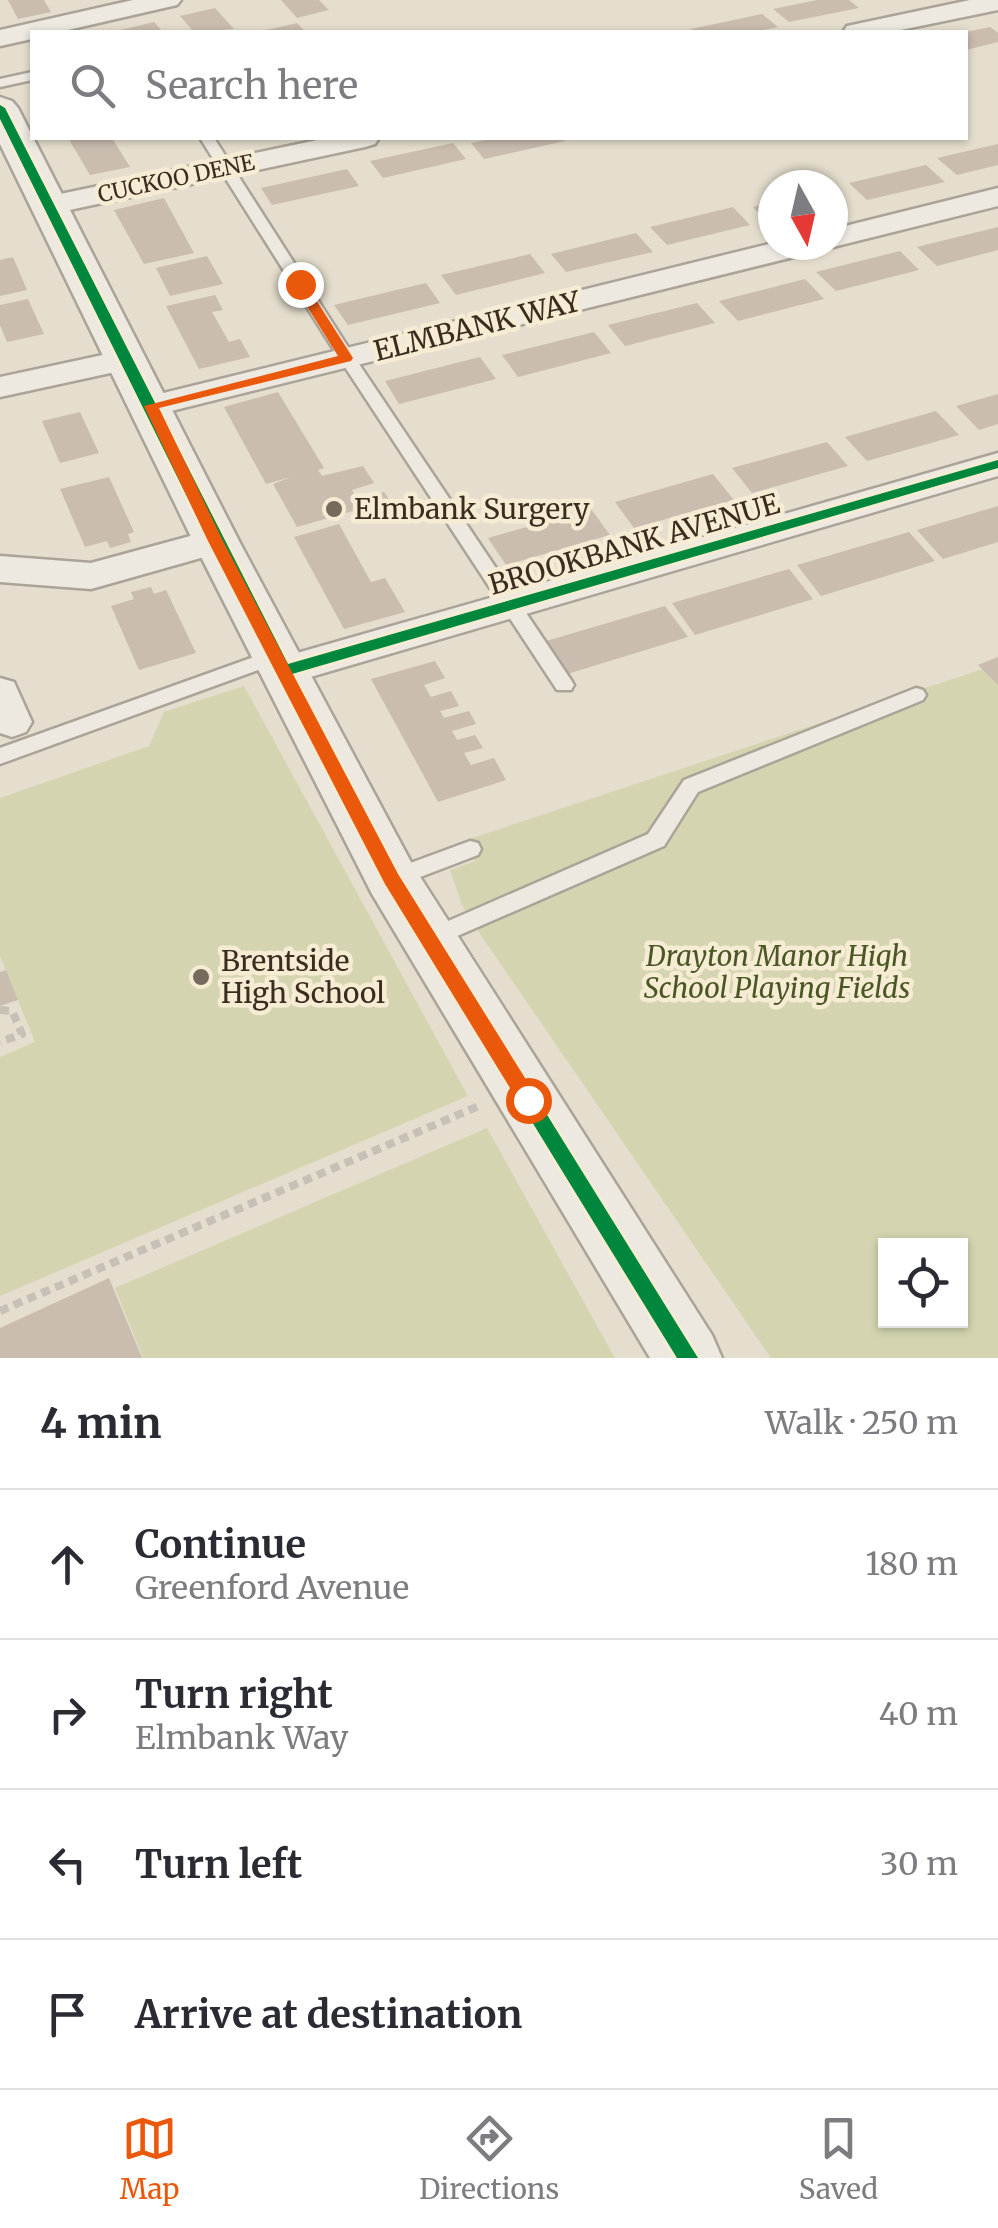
<!DOCTYPE html>
<meta charset="utf-8">
<style>
:root{--surface:#fff;--page:#f7f7f7;--text:#2b2b33;--muted:#7c7c81;--line:#e1e1e2;--accent:#ea580c}
body{margin:0;font-family:Merriweather,serif;background:var(--page);color:var(--text)}
.controls{position:absolute;right:30px;bottom:30px;display:grid;overflow:hidden;border-radius:0px;box-shadow:0 2px 8px #0004}
.controls button{width:90px;height:90px;display:grid;place-items:center;padding:0;border:0;border-bottom:2px solid var(--line);background:var(--surface);color:var(--text);font:50px sans-serif}
.compass{position:absolute;left:758px;top:170px;width:90px;height:90px;border-radius:50%;background:var(--surface);box-shadow:0 2px 8px #0004;rotate:172deg}
.stop{position:absolute;width:30px;height:30px;margin:-22px;border:8px solid #ea580c;border-radius:50%;background:#fff}
.stop.end{background:#ea580c;border-color:#fff;box-shadow:0 2px 10px #0008}
.list{margin:0;padding:0;list-style:none}
h2{display:flex;justify-content:space-between;align-items:center;height:130px;margin:0;padding:0 40px;font-size:42px}
h2 small{font-size:32px;font-weight:400;color:var(--muted)}
.list li{display:grid;grid-template-columns:65px 1fr auto;gap:30px;align-items:center;box-sizing:border-box;height:150px;padding:0 40px;border-top:2px solid var(--line)}
.list b{display:block;font-size:38px;white-space:nowrap}
.list p{margin:0;font-size:32px;white-space:nowrap;color:var(--muted)}
.list em{font-size:32px;font-style:normal;color:var(--muted)}
.icon{flex:none;width:55px;height:55px;fill:none;stroke:currentColor;stroke-width:2;stroke-linecap:round;stroke-linejoin:round}
.map{position:relative;flex:none;width:998px;height:1358px;overflow:hidden}
.search{position:absolute;background:var(--surface);box-shadow:0 2px 8px #0004;left:30px;right:30px;top:30px;height:110px;display:flex;align-items:center;gap:25px;box-sizing:border-box;padding:0 35px;border-radius:0px;color:var(--muted);font-size:38px}
.sheet{height:730px;background:var(--surface)}
nav{display:flex;justify-content:space-around;align-items:center;box-sizing:border-box;height:140px;border-top:2px solid var(--line);background:var(--surface);font-size:28px;color:var(--muted)}
nav a{display:grid;justify-items:center;gap:5px}
nav .on{color:var(--accent)}
.map>svg:first-child{display:block}
</style>
<div class="map">
<svg width="998" height="1358" viewBox="0 0 998 1358">
<rect width="100%" height="100%" fill="#e5dece"/>
<path fill="#d4d5b0" fill-rule="evenodd" d="M998 664V1358H771L478 931 462 905 450 870 475 861 466 840ZM886 1246H960V1320H886Z
M244 686 468 1096 0 1296V1057L35 1042 0 956V798L149 746 164 712Z
M487 1128 615 1358H143L115 1288Z"/>
<path fill="#cabcaf" d="M8 0H44L51 12 18 19Z
M281 0H319L329 10 297 18Z
M817 0H849L859 8 789 22 773 9Z
M215 8 234 29 194 32 180 16Z
M762 14 778 27 754 32H695L691 29Z
M154 22 163 32H116V31Z
M297 23 306 32H262V31Z
M990 27 998 33V42L966 50V32Z
M68 138H112L130 167 90 175Z
M495 138H562L565 141 484 159 471 143Z
M453 143 466 159 383 178 370 161Z
M998 144V165L957 175 937 158Z
M926 165 945 182 867 200 849 183Z
M347 169 359 186 272 205 261 188Z
M164 198 194 253 144 264 114 210Z
M773 202V224L770 225 753 207Z
M733 207 750 225 667 245 650 227Z
M998 227V250L937 266 917 247Z
M636 233 653 252 566 272 551 254Z
M900 251 919 270 836 291 816 272Z
M530 254 545 273 456 295 441 275Z
M207 256 223 284 170 296 156 268Z
M13 257 27 290 0 296V260Z
M805 279 824 299 738 321 719 301Z
M426 283 440 303 348 325 334 305Z
M215 295 223 310 212 312 229 342 240 339 250 357 199 369 166 306Z
M28 299 44 334 7 342 0 325V305Z
M697 303 715 323 625 346 608 325Z
M594 332 611 353 518 377 502 355Z
M480 357 496 379 399 404 385 381Z
M278 392 324 468 318 470 322 476 363 466 374 483 352 490 357 499 384 492 393 505 356 516 353 511 297 527 273 484 291 477 266 484 224 407Z
M998 394V424L979 430 956 406Z
M936 411 959 435 867 461 845 437Z
M80 412 99 453 60 463 42 421Z
M827 442 848 466 752 493 732 468Z
M713 474 734 500 634 528 615 502Z
M109 477 134 532 128 534 131 542 110 548 107 541 85 547 60 489Z
M998 506V542L943 559 917 530Z
M591 509 610 535 506 565 488 538Z
M339 524 371 582 385 578 405 612 344 629 294 537Z
M909 532 935 561 821 596 797 565Z
M789 569 813 599 695 635 672 603Z
M151 587 154 594 166 590 196 653 139 670 111 606 134 599 131 592Z
M665 606 688 637 564 675 543 642Z
M998 657V685L978 665Z
M435 661 445 678 424 685 431 697 451 691 459 706 440 711 444 718 469 711 476 724 452 731 457 740 475 735 483 748 464 753 471 765 494 758 506 780 438 802 371 679Z
M6 970 18 1000 0 1006V972Z
M109 1278 142 1358H0V1328Z"/>
<g fill="none" stroke-linecap="round" stroke-linejoin="round">
<defs>
<path id="service" d="M32 72V80L0 87V79Z
M200 138H214L355 358 571 680 574 685 571 690H557L339 358Z
M276 649 286 656 283 661 0 764V748Z
M916 688 923 690 926 695 923 700 698 792 664 846 439 944 431 947 423 944 420 938 423 932 648 834 684 780Z
M470 841 478 843 481 849 478 855 394 887 386 884 383 878 386 872Z"/>
<path id="minor" d="M133 0H181L177 5 59 32H32V39L0 46V30Z
M970 0H998V10L891 32H843L847 26Z
M327 138H379L375 144 365 147 46 215 35 212 31 206 35 200 46 197Z
M998 188V206L833 247 824 245H833V229Z
M773 243 818 245 814 252 151 416 139 413 134 406 139 399Z
M126 350 138 353 143 360 138 367 0 397V377Z
M998 453V476L283 685 269 681 263 671 269 661Z
M216 529 229 532 235 541 229 550 91 589 0 582V556L91 563Z
M0 678 14 682 32 722 26 732 12 737 0 733Z"/>
<path id="tertiary" d="M0 97 12 101 18 108 239 541 412 864 712 1335 722 1358H650L372 894 193 541 0 144Z"/>
</defs>
<use href="#service" stroke="#aaa397" stroke-width="5"/>
<use href="#minor" stroke="#aaa397" stroke-width="5"/>
<use href="#tertiary" stroke="#aaa397" stroke-width="5"/>
<path stroke="#c6c0b7" stroke-width="8" stroke-dasharray="9 6" stroke-linecap="butt" d="M0 1010 12 1011 22 1034 0 1042
M0 1311 481 1105"/>
<use href="#service" fill="#ede9e0" fill-rule="evenodd"/>
<use href="#minor" fill="#ede9e0" fill-rule="evenodd"/>
<use href="#tertiary" fill="#ede9e0" fill-rule="evenodd"/>
<defs>
<path id="cycleway" d="M0 105 5 108 288 664 998 460V468L292 674 398 875 698 1358H677L386 884 209 541 0 119Z"/>
</defs>
<use href="#cycleway" stroke="#f6ecd4" stroke-width="6"/>
<use href="#cycleway" fill="#00873e" fill-rule="evenodd"/>
</g>
<path fill="#ea580c" d="M300 280 306 284 353 358 351 361 159 408 223 541 398 874 535 1094V1106H521L385 884 208 541 144 406 338 356 293 284Z"/>
<g fill="#766a5c" stroke="#f6ecd4" stroke-width="4">
<circle cx="334" cy="509" r="10"/>
<circle cx="201" cy="977" r="10"/>
</g>
<g text-anchor="middle" stroke-width="9" stroke-linejoin="round" paint-order="stroke">
<g font-size="22" fill="#3a2c1e" stroke="#f6ecd4">
<text transform="translate(176 178) rotate(-12)" y="8">CUCKOO DENE</text>
</g>
<g font-size="28" fill="#3a2c1e" stroke="#f6ecd4">
<text transform="translate(477 326) rotate(-14)" y="10">ELMBANK WAY</text>
<text transform="translate(634 544) rotate(-16)" y="10">BROOKBANK AVENUE</text>
</g>
<g font-size="28" fill="#3a2c1e" stroke="#f6ecd4" text-anchor="start">
<text x="354" y="519">Elmbank Surgery</text>
<text x="221" y="971">Brentside<tspan x="221" dy="32">High School</tspan></text>
</g>
<g font-size="28" font-style="italic" fill="#4a5725" stroke="#f6ecd4">
<text x="777" y="966">Drayton Manor High<tspan x="777" dy="32">School Playing Fields</tspan></text>
</g>
</g>
</svg>
<div class="controls">
<button><svg class="icon" aria-label="locate" viewBox="0 0 24 24"><circle cx="12" cy="12" r="6"/><path d="M12 2v4M12 18v4M2 12h4M18 12h4"/></svg></button>
</div>
<svg class="compass" viewBox="-18 -18 36 36"><path d="M0-13l5 13h-10z" fill="#e53935"/><path d="M0 13l5-13h-10z" fill="#7c7c81"/></svg>
<div class="stop" style="left:528px;top:1100px"></div>
<div class="stop end" style="left:300px;top:284px"></div>
<div class="search"><svg class="icon" aria-label="search" viewBox="0 0 24 24"><circle cx="10" cy="10" r="6"/><path d="M15 15l6 6"/></svg>Search here</div>
</div>
<section class="sheet">
<h2>4 min<small>Walk · 250 m</small></h2>
<ul class="list">
<li><svg class="icon" aria-label="ahead" viewBox="0 0 24 24"><path d="M12 20V5M6 11l6-6 6 6"/></svg><div><b>Continue</b><p>Greenford Avenue</p></div><em>180 m</em></li>
<li><svg class="icon" aria-label="right" viewBox="0 0 24 24"><path d="M7 20v-9h11M14 6l5 5-5 5"/></svg><div><b>Turn right</b><p>Elmbank Way</p></div><em>40 m</em></li>
<li><svg class="icon" aria-label="left" viewBox="0 0 24 24"><path d="M17 20v-9H6M10 6l-5 5 5 5"/></svg><div><b>Turn left</b></div><em>30 m</em></li>
<li><svg class="icon" aria-label="arrive" viewBox="0 0 24 24"><path d="M6 21V4h12l-3 4 3 4H6"/></svg><div><b>Arrive at destination</b></div></li>
</ul>
</section>
<nav>
<a class="on"><svg class="icon" aria-label="map" viewBox="0 0 24 24"><path d="M3 6l6-2 6 2 6-2v14l-6 2-6-2-6 2zM9 4v14M15 6v14"/></svg>Map</a>
<a><svg class="icon" aria-label="directions" viewBox="0 0 24 24"><path d="M12 3l9 9-9 9-9-9zM9 14v-3h6M13 9l2 2-2 2"/></svg>Directions</a>
<a><svg class="icon" aria-label="saved" viewBox="0 0 24 24"><path d="M7 4h10v16l-5-4-5 4z"/></svg>Saved</a>
</nav>
